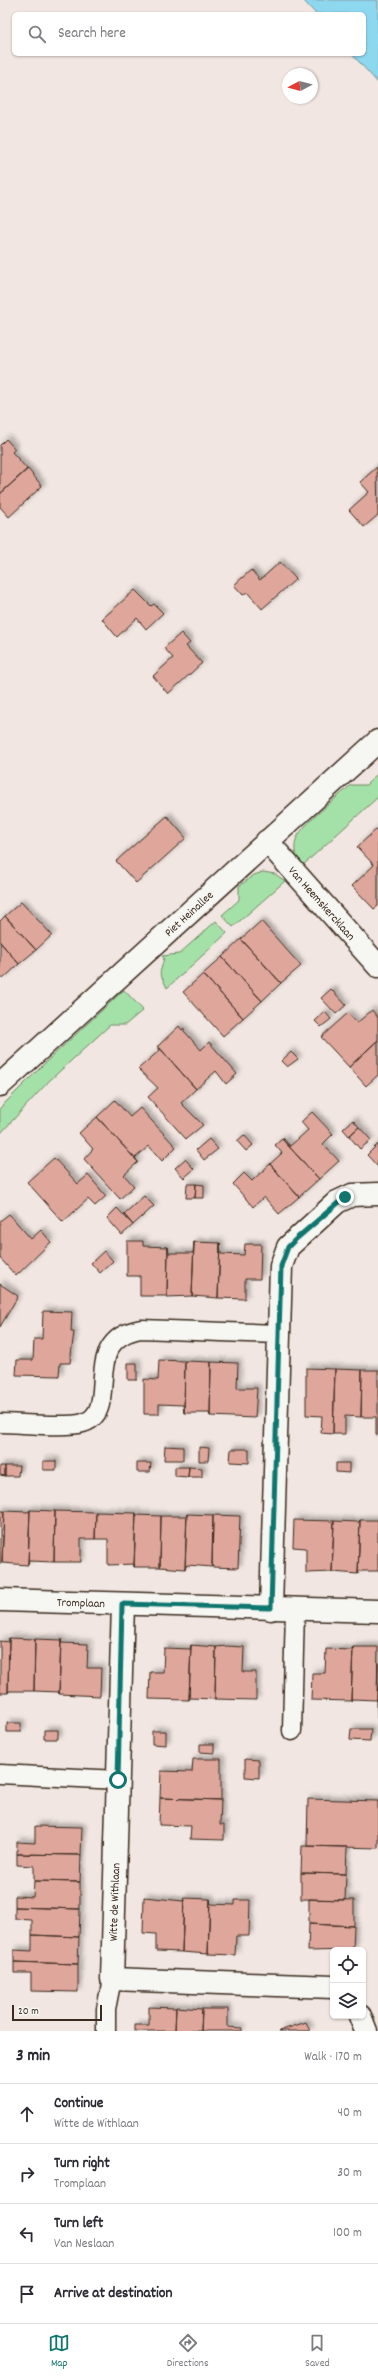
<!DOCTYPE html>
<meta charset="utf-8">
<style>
:root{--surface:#fff;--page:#f7f7f7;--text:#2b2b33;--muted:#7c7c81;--line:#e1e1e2;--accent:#0f766e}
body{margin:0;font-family:Dekko,sans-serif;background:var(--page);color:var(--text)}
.controls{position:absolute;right:12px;bottom:12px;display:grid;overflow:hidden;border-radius:6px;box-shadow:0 1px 3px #0004}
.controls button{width:36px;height:36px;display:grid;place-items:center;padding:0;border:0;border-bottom:1px solid var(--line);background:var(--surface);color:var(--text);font:20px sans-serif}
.compass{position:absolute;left:282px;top:68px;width:36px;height:36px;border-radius:50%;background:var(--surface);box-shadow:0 1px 3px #0004;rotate:263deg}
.scale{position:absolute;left:12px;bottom:10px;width:90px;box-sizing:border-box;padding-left:4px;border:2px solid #3b2a1e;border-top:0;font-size:11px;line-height:14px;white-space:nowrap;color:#3b2a1e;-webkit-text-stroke:3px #f6f6f2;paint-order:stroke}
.stop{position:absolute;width:12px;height:12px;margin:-9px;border:3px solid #0f766e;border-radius:50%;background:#fff}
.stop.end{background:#0f766e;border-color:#fff;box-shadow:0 1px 4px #0008}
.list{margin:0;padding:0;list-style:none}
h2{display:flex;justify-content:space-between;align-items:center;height:52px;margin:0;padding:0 16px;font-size:17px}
h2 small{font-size:13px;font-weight:400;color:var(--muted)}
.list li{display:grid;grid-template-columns:26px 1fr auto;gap:12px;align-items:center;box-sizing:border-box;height:60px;padding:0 16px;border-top:1px solid var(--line)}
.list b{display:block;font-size:15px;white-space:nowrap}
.list p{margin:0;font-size:13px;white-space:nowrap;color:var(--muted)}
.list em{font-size:13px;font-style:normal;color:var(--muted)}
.icon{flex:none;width:22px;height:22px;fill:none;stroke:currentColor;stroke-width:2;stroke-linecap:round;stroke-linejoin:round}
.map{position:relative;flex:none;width:378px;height:2031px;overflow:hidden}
.search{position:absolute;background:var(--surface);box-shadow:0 1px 3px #0004;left:12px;right:12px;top:12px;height:44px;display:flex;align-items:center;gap:10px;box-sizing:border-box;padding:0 14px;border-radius:6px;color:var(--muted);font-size:15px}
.sheet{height:292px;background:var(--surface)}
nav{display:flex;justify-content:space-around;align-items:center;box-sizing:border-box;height:56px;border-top:1px solid var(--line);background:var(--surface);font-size:11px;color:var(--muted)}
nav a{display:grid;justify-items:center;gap:2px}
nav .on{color:var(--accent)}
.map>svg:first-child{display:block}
</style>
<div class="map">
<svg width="378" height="2031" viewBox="0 0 378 2031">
<defs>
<filter id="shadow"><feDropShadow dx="3.5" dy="-3.5" stdDeviation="2" flood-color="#0004"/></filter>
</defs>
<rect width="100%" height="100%" fill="#f1e6e1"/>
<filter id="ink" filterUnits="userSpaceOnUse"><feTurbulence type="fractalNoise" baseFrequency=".025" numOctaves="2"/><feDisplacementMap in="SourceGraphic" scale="8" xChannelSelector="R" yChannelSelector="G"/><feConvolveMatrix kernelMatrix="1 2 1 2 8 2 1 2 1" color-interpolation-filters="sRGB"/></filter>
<g filter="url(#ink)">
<path fill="#a4e1a8" stroke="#708663" d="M378 773V797L302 866C296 858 293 850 296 840 300 826 339 796 351 785H366Z
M263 872 275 874 285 881 233 927 222 915 239 900V886L254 875Z
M216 921 227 933 167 988 160 973 164 958 162 956 179 954Z
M124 990 143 1010 125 1025H110L49 1081 0 1134V1108L49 1059Z"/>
<path fill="#8ed8ef" stroke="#6d929b" d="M303 0H378V83L352 54H364V14H316Z"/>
<path fill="#dfa69c" stroke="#3b2a1e" filter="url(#shadow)" d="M6 439 15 449 12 452 27 469 0 494V445Z
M377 467 378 515 364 527 349 510 369 492 360 482Z
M28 469 42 486 9 517 0 507V494Z
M280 562 296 579 262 609 247 592 243 595 234 585 251 570 260 580Z
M135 590 151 606 154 604 163 613 146 629 137 618 117 637 102 619Z
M181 633 190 643 186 646 202 663 168 694 153 676 173 658 164 648Z
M167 816 186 838 136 883 116 861Z
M378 828V906L374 909 352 886 374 865 357 847Z
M21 902 52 935 36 950 5 916Z
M5 916 36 950 19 964 0 942V921Z
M261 921 301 966 281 983 241 939Z
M241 939 281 983 262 1001 222 957Z
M0 942 19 964 3 979 0 975Z
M222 957 262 1001 243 1018 203 974Z
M203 974 243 1018 223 1036 183 992Z
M331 989 346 1005 336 1014 321 998Z
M372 1010 378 1018V1040L349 1067 321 1037 348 1013 357 1023Z
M325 1012 331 1019 321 1027 315 1021Z
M179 1026 182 1030 184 1028V1031L201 1050 209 1042 237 1074 226 1084 216 1071 196 1089 158 1046Z
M378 1040V1075L366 1086 349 1067Z
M157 1046H158L196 1089 181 1103 203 1125 186 1139 148 1097 158 1088 138 1069 160 1050Z
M291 1052 298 1059 287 1067 281 1061Z
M115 1100 130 1117 140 1108 176 1147 162 1161 149 1146 135 1158 138 1162 97 1117Z
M312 1112 333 1134 323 1144 339 1161 319 1179 282 1139 283 1138 290 1146 308 1130 301 1122Z
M97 1117 138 1162 124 1175 134 1186 120 1199 84 1159 93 1149 79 1133Z
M353 1120 359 1127 349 1136 343 1129Z
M359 1127 371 1140 360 1149 349 1136Z
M244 1135 253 1145 246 1151 237 1141Z
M209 1139 218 1149 204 1160 196 1150Z
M282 1139 319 1179 299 1197 270 1164 282 1153 275 1145Z
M378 1144V1167L367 1155Z
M54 1158 78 1184 88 1175 106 1196 95 1206 88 1199 63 1222 27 1182Z
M185 1159 194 1169 184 1178 175 1168Z
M270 1164 299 1197 279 1214 264 1197 253 1207 233 1184 244 1173 252 1181Z
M187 1184H196L195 1198H186Z
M196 1184 204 1185V1198H195Z
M144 1196 154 1206 133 1225 124 1214Z
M117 1208 133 1225 122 1235 107 1218Z
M9 1214 31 1239 41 1230 51 1242 16 1276 0 1258V1221Z
M127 1241H143V1246L168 1247 167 1296H140V1276H127Z
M194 1242 220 1243 218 1298 192 1296Z
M194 1242 192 1296 167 1297 168 1247 169 1253H193Z
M220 1243 221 1254 244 1255 245 1244H261L260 1279H245V1299L218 1298Z
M104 1251 113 1261 100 1273 91 1263Z
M0 1284 18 1296 0 1327Z
M43 1311 72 1312 71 1332H74L70 1363H60L59 1376 16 1375 17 1360H33L34 1339H42Z
M159 1360 185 1361 184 1413 183 1405 159 1404V1414H144V1379L158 1380Z
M185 1361 211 1362 210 1416 209 1413H184Z
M211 1362 238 1363 237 1388H257L255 1418 210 1416Z
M128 1363H137V1380H128Z
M306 1368 335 1369 333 1434 321 1433 322 1416 306 1415Z
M335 1369 362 1370 361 1417 345 1416V1434H333Z
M362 1370H378V1435H376V1417H361Z
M165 1446 183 1447V1460H164Z
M199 1447 209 1448 208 1461H199Z
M231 1449H249V1463L230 1462Z
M43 1461H56V1470H43Z
M137 1463H151L150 1472H137Z
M336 1463H349V1473L336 1472Z
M0 1466H5V1476L0 1475Z
M5 1466H19L18 1476H5Z
M175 1467H189L188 1477 175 1476Z
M189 1467 202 1468V1477H188Z
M30 1510 55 1511 54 1562 29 1561 28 1565Z
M30 1510 28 1565 2 1563 4 1511 28 1512Z
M0 1511H4L2 1563H0Z
M55 1511 96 1512 95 1539H81V1562H54Z
M96 1512 136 1513 134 1567V1564L108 1565V1539H95Z
M136 1513V1515L161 1516 160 1567H134Z
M187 1514 213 1515 212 1567 187 1565 185 1569Z
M187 1514 185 1569 160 1567 161 1516H186Z
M213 1515 240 1516 238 1568 212 1567Z
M294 1520 334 1521 332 1572 306 1573V1548L293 1547Z
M360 1520H378V1571H359L358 1574Z
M360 1520 358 1574 332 1572 334 1521 359 1522Z
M9 1638 35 1639 34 1691H9L8 1693Z
M9 1638 8 1693H0V1641L9 1642Z
M35 1639 61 1640 59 1694V1692L34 1691Z
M62 1639 61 1643 88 1644 87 1668H101L100 1696 59 1694 61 1640Z
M191 1645 216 1647 215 1699 190 1698 189 1700Z
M191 1645 189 1700 149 1699 150 1672H163L164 1648 190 1649Z
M227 1646 244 1647 243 1672H256V1700L215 1699 216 1647Z
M353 1647 351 1701 311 1700 312 1673H325L326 1649 352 1650Z
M353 1647H378L377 1700 352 1699 351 1701Z
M378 1663V1718H377V1700Z
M7 1723H21V1732H7Z
M351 1729H371L370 1741 350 1740Z
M44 1730H58V1739H44Z
M152 1731H166V1745L152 1744Z
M200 1744H214V1753L200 1752Z
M193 1759H221V1800L160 1798 161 1771 192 1772Z
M245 1759 259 1760V1778L245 1777Z
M160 1798 221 1800 220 1825H224V1840L190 1839 191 1826 159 1825Z
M308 1799 378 1801V1848L307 1846Z
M35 1826 82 1827 81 1855 17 1854V1842L35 1843Z
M302 1846 347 1847 346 1874 301 1873Z
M17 1854 81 1855 80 1882 34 1881V1866L17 1865Z
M301 1873 346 1874 345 1900 301 1899Z
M34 1881 80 1882V1909L15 1907V1896L33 1897Z
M144 1897 183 1901 184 1898 182 1952 156 1951V1934L143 1933Z
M184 1898 210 1899 208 1954 182 1952Z
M210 1899 211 1904 235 1905V1900H250L249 1936H236L235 1955 208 1954Z
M309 1899 354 1900V1926L309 1924Z
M15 1907 80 1909 79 1937 32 1935V1920L15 1919Z
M309 1924 354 1926 353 1950 308 1951Z
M32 1935 79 1937 78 1964 14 1962V1950L32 1951Z
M14 1962 78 1964V1992L31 1991V1973H14Z
M149 2007 176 2008 175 2031H135V2025H149Z
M176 2007 202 2009 201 2031H175Z
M202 2009H228V2027L242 2028V2031H201Z
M306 2022 310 2031H279Z"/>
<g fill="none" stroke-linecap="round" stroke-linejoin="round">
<defs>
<path id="service" d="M0 1423C19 1423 67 1428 83 1423 123 1411 77 1340 141 1329L278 1334
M292 1731 295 1609
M0 1774 118 1780
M106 2031V2009L112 1979"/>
<g id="minor">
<path id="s1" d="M267 841 378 966"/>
<path id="s2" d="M0 1600 378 1611"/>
<path d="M123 1604 112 1979 333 1987"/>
<path d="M271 1609 281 1266 288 1247 337 1202 352 1195 378 1194"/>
<path d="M360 2016 366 2031"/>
</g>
<g id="tertiary">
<path id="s3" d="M0 1085 378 741"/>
</g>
</defs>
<use href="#service" stroke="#3b2a1e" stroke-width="21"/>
<use href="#minor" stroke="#3b2a1e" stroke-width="25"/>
<use href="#tertiary" stroke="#3b2a1e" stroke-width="25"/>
<use href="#service" stroke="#f6f6f2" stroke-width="18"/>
<use href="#minor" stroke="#f6f6f2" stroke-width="22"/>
<use href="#tertiary" stroke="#f6f6f2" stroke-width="22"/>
</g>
</g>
<g fill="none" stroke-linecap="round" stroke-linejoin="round" filter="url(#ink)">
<path stroke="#0f766e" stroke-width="5" d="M118 1780 122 1604 271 1608 281 1266 288 1247 296 1239 345 1197"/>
</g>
<g text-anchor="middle" stroke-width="3" stroke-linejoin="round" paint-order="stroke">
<g font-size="12" fill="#3b2a1e" stroke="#f6f6f2">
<text dy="4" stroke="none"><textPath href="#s1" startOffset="83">Van Heemskercklaan</textPath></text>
<text dy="4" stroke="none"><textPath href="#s3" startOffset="255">Piet Heinallee</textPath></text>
<text dy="4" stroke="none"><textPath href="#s2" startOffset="81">Tromplaan</textPath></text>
<text transform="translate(114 1902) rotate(-88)" y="4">Witte de Withlaan</text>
</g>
</g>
</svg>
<div class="controls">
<button><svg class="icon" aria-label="locate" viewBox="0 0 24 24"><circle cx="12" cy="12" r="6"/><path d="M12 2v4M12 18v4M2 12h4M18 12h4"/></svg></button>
<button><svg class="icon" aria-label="layers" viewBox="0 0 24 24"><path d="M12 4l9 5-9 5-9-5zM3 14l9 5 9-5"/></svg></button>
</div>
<svg class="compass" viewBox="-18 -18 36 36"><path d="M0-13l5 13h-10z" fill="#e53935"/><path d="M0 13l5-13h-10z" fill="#7c7c81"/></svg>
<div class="scale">20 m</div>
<div class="stop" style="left:118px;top:1780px"></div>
<div class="stop end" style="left:345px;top:1197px"></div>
<div class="search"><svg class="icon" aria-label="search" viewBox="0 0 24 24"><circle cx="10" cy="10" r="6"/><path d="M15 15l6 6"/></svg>Search here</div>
</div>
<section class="sheet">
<h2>3 min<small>Walk · 170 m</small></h2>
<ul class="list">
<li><svg class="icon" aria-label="ahead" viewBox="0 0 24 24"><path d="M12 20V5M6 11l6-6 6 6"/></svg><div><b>Continue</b><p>Witte de Withlaan</p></div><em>40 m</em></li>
<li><svg class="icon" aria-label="right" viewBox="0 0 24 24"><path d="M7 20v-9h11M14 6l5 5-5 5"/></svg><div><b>Turn right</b><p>Tromplaan</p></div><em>30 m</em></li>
<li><svg class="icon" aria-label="left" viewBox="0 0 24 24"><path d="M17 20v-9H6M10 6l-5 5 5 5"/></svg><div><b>Turn left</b><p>Van Neslaan</p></div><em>100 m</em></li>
<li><svg class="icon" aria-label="arrive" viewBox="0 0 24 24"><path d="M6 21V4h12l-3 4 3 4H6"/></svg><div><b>Arrive at destination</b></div></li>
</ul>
</section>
<nav>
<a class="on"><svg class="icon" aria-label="map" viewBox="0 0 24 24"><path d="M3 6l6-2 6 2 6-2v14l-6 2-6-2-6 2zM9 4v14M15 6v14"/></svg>Map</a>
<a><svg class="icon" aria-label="directions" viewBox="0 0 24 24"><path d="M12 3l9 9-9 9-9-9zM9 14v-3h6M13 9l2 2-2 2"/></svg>Directions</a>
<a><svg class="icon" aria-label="saved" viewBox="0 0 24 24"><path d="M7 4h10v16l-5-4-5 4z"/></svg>Saved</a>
</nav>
